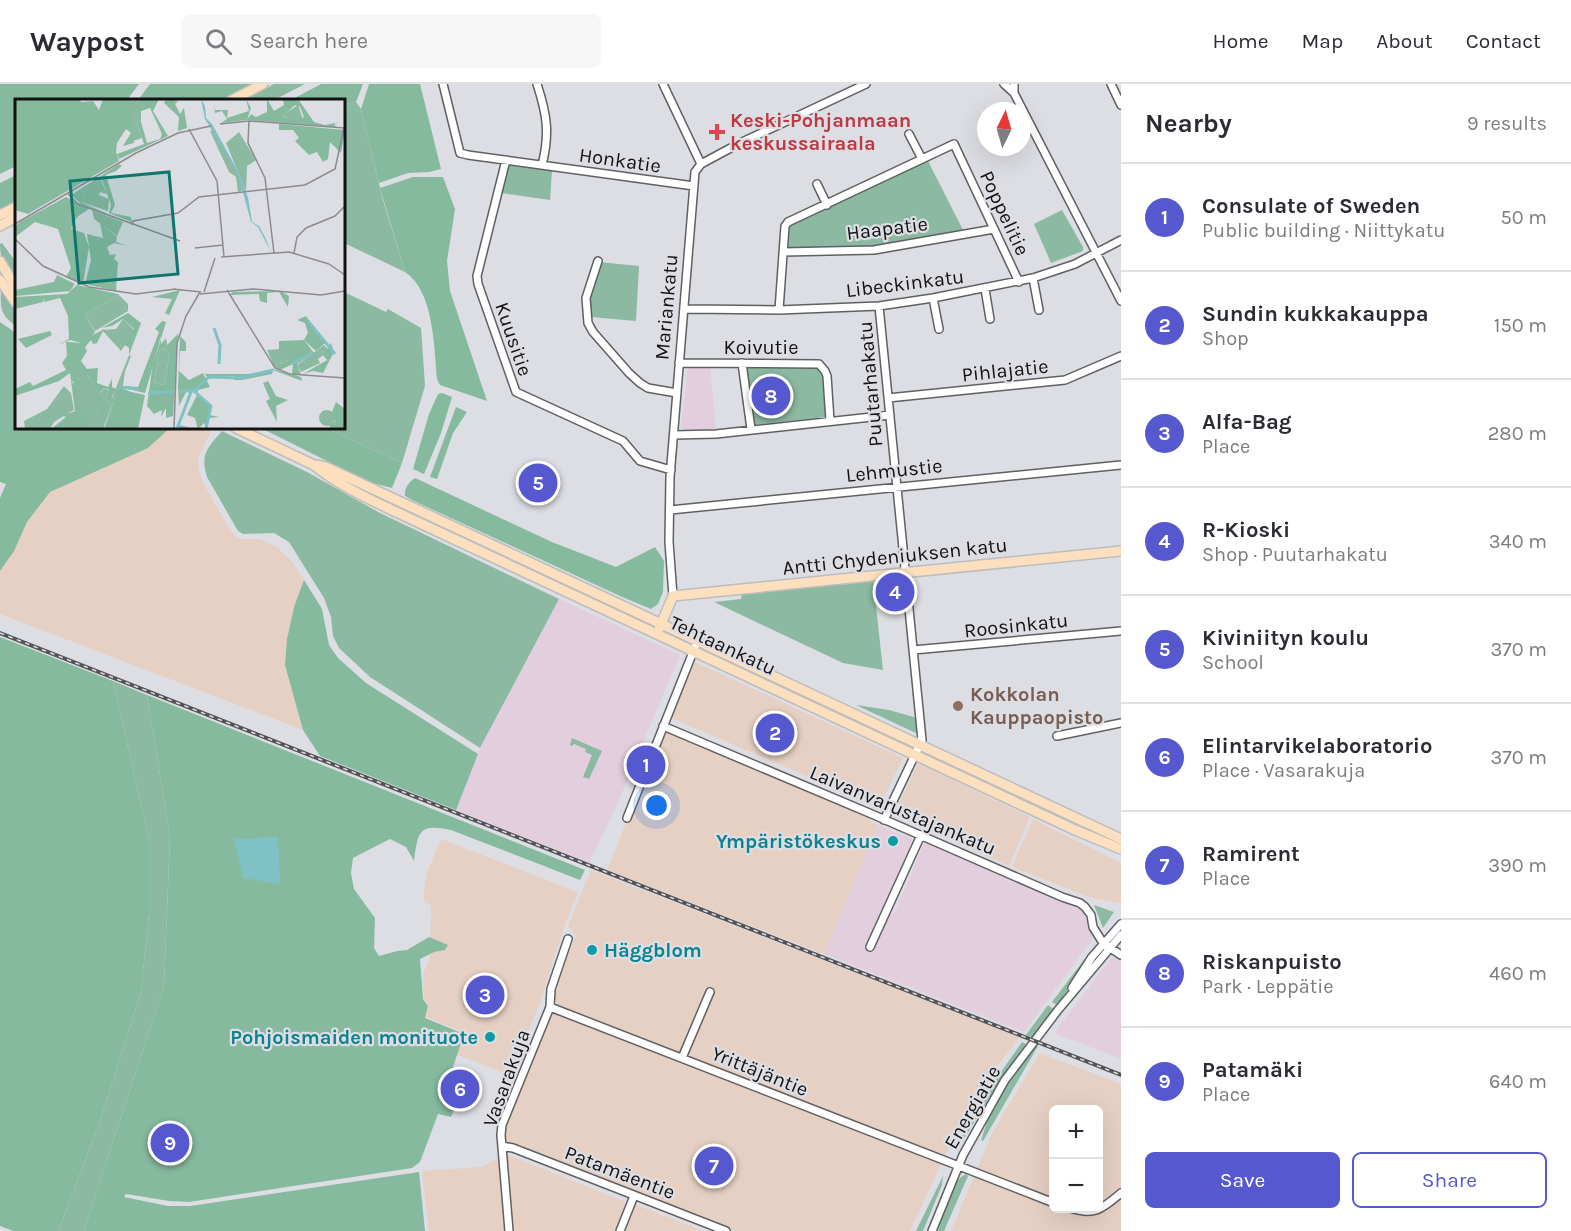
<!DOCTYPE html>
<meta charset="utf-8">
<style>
:root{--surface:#fff;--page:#f7f7f7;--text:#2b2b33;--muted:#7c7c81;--line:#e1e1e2;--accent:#5658d0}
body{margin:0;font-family:Karla,sans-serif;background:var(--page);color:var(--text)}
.controls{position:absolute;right:18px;bottom:18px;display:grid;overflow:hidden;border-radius:9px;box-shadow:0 6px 24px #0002}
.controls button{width:54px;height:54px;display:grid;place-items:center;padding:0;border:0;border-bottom:2px solid var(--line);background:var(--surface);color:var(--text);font:30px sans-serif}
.compass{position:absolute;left:977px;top:18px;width:54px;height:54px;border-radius:50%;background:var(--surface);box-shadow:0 6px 24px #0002;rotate:5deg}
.you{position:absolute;left:657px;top:722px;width:21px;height:21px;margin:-15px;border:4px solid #fff;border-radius:50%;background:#1a73e8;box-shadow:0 0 0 9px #1a73e833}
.badge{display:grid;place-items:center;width:39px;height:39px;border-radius:50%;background:var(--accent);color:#fff;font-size:20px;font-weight:700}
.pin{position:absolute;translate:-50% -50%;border:3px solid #fff;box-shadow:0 2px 6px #0006}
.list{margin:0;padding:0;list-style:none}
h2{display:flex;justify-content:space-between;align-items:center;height:78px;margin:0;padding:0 24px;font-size:26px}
h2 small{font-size:20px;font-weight:400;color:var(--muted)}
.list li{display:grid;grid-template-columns:39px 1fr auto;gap:18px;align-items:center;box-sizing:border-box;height:108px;padding:0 24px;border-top:2px solid var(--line)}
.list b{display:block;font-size:22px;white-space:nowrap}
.list p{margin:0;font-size:20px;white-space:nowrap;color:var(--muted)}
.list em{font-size:20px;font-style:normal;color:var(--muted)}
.actions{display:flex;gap:12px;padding:18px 24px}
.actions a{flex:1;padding:14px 0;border:2px solid var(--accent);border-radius:9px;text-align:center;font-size:21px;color:var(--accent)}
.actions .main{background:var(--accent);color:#fff}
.icon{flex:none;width:33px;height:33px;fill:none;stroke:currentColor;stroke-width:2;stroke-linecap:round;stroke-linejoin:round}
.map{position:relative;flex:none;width:1121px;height:1147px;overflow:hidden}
header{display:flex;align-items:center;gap:36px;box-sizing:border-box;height:84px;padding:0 30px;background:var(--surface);border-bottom:2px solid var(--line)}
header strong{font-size:28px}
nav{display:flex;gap:33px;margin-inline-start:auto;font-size:21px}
.search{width:420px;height:54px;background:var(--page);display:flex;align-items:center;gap:15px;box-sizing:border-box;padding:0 21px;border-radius:9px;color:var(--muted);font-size:22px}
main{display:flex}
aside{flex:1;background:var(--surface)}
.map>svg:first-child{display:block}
</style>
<header>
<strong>Waypost</strong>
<div class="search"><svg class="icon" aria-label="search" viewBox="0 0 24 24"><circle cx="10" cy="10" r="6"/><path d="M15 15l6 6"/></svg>Search here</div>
<nav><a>Home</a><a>Map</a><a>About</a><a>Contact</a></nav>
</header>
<main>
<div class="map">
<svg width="1121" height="1147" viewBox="0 0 1121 1147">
<rect width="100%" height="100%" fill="#dddee3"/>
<path fill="#e2cedd" d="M710 282 716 345 684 346 681 343 688 283Z
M904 492 906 515 876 518 873 495Z
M559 515 680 571 616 723 589 779 456 726 475 675Z
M878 741 913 755 867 863 872 866 890 829 894 830 925 757 1085 827 1093 854 1024 948 824 870Z
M1112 873 1121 877V975L1054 949Z"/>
<path fill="#e6d0c3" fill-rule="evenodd" d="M170 344H212L198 376 199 387 202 397 225 437 235 452 239 455H260L277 463 293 479 304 496 294 523 287 555 285 581 303 646 0 530V487L14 467 27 438 50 408 148 364Z
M693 577 903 674 883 715 877 722 669 633Z
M664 645 870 733V737L878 741 824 870 607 786Z
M918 679 1030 733 1009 782 899 733 897 724Z
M1033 735 1121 779V819L1092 814 1012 783Z
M441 755 578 808 565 840 540 919 511 991 457 971 464 948 426 933 429 921 424 914 423 890 430 874 431 822 423 815 427 788Z
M591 786 1020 953 996 984 978 1011 945 1072 816 1024 558 921 554 912 555 903 576 852 568 842Z
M551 926 941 1080 910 1147H735L514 1062 504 1060 503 1047Z
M1040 969 1121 1000V1147H951L992 1049ZM1054 1026H1098V1124H1054Z
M501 1072 507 1147H429L422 1087 482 1083Z
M505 1072 513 1073 628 1119 618 1147H511Z
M633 1120 673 1135 702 1147H623Z"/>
<path fill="#8cb9a2" d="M274 0H305L274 16H244Z
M356 18 361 25 383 116 405 188 344 159V21Z
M927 75 964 148 871 163 787 164 789 143 795 138Z
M508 81 552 87 550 116 501 109Z
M1062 126 1083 163V167L1051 179 1034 140Z
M2 159 16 178V193C5 184 0 175 0 160Z
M599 178 639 182 636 237 591 233 589 215Z
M1 205 16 226V242C1 231 0 225 1 205Z
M344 208 386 228 388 225 421 244 425 302 402 379 325 344H344Z
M746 283H817L824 293 827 333 753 341Z
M222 347 307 388 380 429 559 515 480 664 370 593 339 564 333 552 331 533 324 514 289 458 274 449 243 450 238 447 207 393C200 371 207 364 222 347Z
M873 495 883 586 843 579 714 518 741 515 742 509Z
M113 597 147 611 170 752 164 902 84 1147H58L100 1037 141 907 149 830V756Z
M856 621 889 626 917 634 918 650Z
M572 654 602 667 589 695 583 693 592 671 585 668 586 665 574 660 572 662 570 661Z
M1094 821 1114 828 1103 844Z
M1090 868 1092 871 1057 921 1052 918Z
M1048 921 1055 926 1033 954 1026 951Z
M1022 958 1026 960 1000 996 959 1063 956 1062 985 1011Z
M1034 960 1038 962 983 1057 981 1056 991 1026Z
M966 1090 968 1092 944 1147H938C943 1132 951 1096 966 1090Z
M943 1092 942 1101 923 1147H916Z"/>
<path fill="#86ba9f" d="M0 0H139L127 16H16V82L0 90Z
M150 0H252L221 16H138Z
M321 0H363L356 18 344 21V16H291Z
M369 0H420L441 85 429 88 408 89 379 99 361 25Z
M16 91V118L0 126V99Z
M413 93H443L455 125 447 177 450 207 487 317 440 301 437 295C434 263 434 207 405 188L380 104Z
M0 238 16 249V344H170L148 364 50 408 27 438 14 467 0 487V414L6 400 0 398Z
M442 309 452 313 441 349 424 390 413 385 429 330 438 310Z
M456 323 467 328 453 349 437 395 430 393Z
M261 344H325L402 379 392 404 369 398Z
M415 394 552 458 616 483 655 463 664 477 663 508 658 520 651 525 620 512 414 417 405 412C404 404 409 398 415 394Z
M304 496 322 525 329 561 338 574 366 599 478 670 456 726 320 672 303 646 285 581 287 555 294 523Z
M0 553 113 597 149 756V830L141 907 100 1037 58 1147H13L0 1142Z
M147 611 585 786 580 796 451 746C418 739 418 748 414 777L406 763 390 755 353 774 351 789 354 805 375 834 374 864 379 872 397 867 407 866 429 853 448 861 445 866 434 868 420 875 423 915 428 922 425 934 464 950 444 1010 458 1016 451 1033 438 1030 420 1078 412 1084 189 1118 169 1117 126 1110 124 1113 168 1122H190L419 1088 425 1147H84L164 902 170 752Z"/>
<path fill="#7fc1c4" d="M278 753 280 800 243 794 234 755Z"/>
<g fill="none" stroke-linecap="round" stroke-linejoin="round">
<defs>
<path id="minor" d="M443 0 460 69 468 71 694 102
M537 0C547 31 550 49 542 81
M663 0 701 80
M1004 0 1014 9 1121 217
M1111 0 1121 21
M1014 9V0
M909 50 922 75
M506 76 477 192 478 200 516 308 623 357 640 377 671 386
M817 100 827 121
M783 168 874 166 994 145
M598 177 586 214 588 239 593 248 629 289 640 299 648 304 677 309
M1033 194 1039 226
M985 205 990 235
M933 214 939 245
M879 222 922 656 884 736
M684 225 779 226 879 222 933 214 1033 194 1075 180 1121 156
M779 226 785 142 788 138 954 60 1019 198
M679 279 819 280 825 287 827 292 830 337
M742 279 751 345
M888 314 1065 296 1121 272
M674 351 716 350 890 331
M670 426 1121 381
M673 512 669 458 670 393 695 88 701 80 740 59 866 0
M913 566 1121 547
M663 642 874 731 1062 813 1080 819 1085 823 1091 831 1093 843 1103 859 1121 871
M1057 652 1121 639
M627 734 695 563
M870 863 921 751
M1072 904 1092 873 1121 840
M550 923 1054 1119
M682 974 710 908
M502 1062 513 1064 726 1147
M1070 1124C1095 1132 1102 1125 1121 1109
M509 1147 501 1051 502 1041 550 923 551 905 568 855
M620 1147 634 1112
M932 1147 963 1071 1005 996 1058 926 1121 851"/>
<path id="major" d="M232 16 263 0
M0 131 16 123
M0 142 16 133
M0 177 16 204
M0 196 16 219
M236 344 314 381C337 400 365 413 392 426L1075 746 1121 765
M316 381 326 383 1121 755
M659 545 673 512 1121 467"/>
</defs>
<use href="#minor" stroke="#5f6063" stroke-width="10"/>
<use href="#major" stroke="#bdbdbd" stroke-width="12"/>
<use href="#minor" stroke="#fff" stroke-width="7"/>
<use href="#major" stroke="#fbdfbf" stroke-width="9"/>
<defs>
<path id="rail" d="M0 549 1121 991"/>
</defs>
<use href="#rail" stroke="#535355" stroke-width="4"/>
<use href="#rail" stroke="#dddee3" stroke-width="1.5" stroke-dasharray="4.5" stroke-linecap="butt"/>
</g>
<path fill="#e0444e" stroke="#dddee3" stroke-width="2" d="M714 39h6v6h6v6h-6v6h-6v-6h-6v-6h6z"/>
<circle fill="#8d6e63" stroke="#dddee3" stroke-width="2" cx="958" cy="622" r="6"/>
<g fill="#0f9aa8" stroke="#dddee3" stroke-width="2">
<circle cx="893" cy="757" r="6"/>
<circle cx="592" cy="866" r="6"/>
<circle cx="490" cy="953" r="6"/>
</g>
<g text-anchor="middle" stroke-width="4.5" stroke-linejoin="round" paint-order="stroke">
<g font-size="20" font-weight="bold" fill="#be3a42" stroke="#dddee3" text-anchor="start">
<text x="730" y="43">Keski-Pohjanmaan<tspan x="730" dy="23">keskussairaala</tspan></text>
</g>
<g font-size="20" fill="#121213" stroke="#dddee3">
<text transform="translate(620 76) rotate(8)" y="7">Honkatie</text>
<text transform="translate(1005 129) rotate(65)" y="7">Poppelitie</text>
<text transform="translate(887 144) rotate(-7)" y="7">Haapatie</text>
<text transform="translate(905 199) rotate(-7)" y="7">Libeckinkatu</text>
<text transform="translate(666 223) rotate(-85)" y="7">Mariankatu</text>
<text transform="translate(514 255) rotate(71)" y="7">Kuusitie</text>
<text x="761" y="270">Koivutie</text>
<text transform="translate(1005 286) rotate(-6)" y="7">Pihlajatie</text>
<text transform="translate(870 300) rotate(-95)" y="7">Puutarhakatu</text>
<text transform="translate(894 386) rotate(-6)" y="7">Lehmustie</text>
<text transform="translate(895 472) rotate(-6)" y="7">Antti Chydeniuksen katu</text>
<text transform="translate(1016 541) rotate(-6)" y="7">Roosinkatu</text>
<text transform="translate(723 561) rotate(25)" y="7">Tehtaankatu</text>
<text transform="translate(903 726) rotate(23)" y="7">Laivanvarustajankatu</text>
<text transform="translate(760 987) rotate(22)" y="7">Yrittäjäntie</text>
<text transform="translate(506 994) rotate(-70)" y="7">Vasarakuja</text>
<text transform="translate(972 1023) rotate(-60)" y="7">Energiatie</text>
<text transform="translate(620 1088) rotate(21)" y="7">Patamäentie</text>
</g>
<g font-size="20" font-weight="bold" fill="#785e54" stroke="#dddee3" text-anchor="start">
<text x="970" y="617">Kokkolan<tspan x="970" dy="23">Kauppaopisto</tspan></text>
</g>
<g font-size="20" font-weight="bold" fill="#0d838f" stroke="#dddee3" text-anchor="end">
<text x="881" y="764">Ympäristökeskus</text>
<text x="604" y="873" text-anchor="start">Häggblom</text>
<text x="478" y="960">Pohjoismaiden monituote</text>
</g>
</g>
<g transform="translate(15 15)">
<rect width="330" height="330" fill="#dddee3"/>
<path d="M283 6 288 21 278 24 268 16ZM113 7 126 11V23H122L127 39 118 42ZM199 31 222 72 228 91 223 93 221 78 214 73 195 32ZM224 33 241 61 232 67 231 92 211 44ZM86 81 92 95 85 93 84 96 94 100 93 112 66 103 72 88ZM77 111 108 123 102 137 79 120ZM102 196 113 212 80 232 70 216ZM108 220 119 231 104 249 88 231 101 230ZM309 246 314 252 303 260 305 264 286 273 282 266ZM145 250 153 251 154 257 150 286 139 284ZM266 250 273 262 259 267 252 251ZM114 256 116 257 104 288 125 297 103 291 88 330H74L61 303 57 273 62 268 68 271 86 294 89 289 94 292 91 299 96 292 97 299ZM49 287 56 294 59 311 39 323 35 330H10L9 322 32 310ZM304 319a8 8 0 1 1 16 0a8 8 0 1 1-16 0Z" fill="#8cb9a2"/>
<path d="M0 0H65L66 3 78 2 84 11 88 0H144L138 12 153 37 104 60 102 55 129 45 122 23H126L132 44 145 40 147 35 135 9 117 15 114 7 119 44 108 47 116 34 111 30 102 44 101 53 104 62 13 115 0 111ZM151 0 163 2 160 5 165 15 169 9 172 29 163 32 164 18 149 4ZM198 0 200 11H213L212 19 234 12 231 0 236 9 232 21 236 15 241 18 252 13V0L259 12 269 6 268 0H283L299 23 310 26 325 23 319 25 321 28 232 21 206 24 212 20 207 12 200 14ZM280 6 285 8 289 18 279 23 268 17ZM264 25 330 31 326 54 315 43 313 60 308 63 302 53 294 56 280 42 284 39 278 31H264ZM104 65 107 67 101 72 91 76 100 106 96 114 116 118 117 123 94 114 96 106 87 81 72 88 66 103 93 115 66 105 56 96ZM51 98 74 110 62 118 56 130 69 134 74 148 68 185 51 178 56 169 43 130 20 123 0 138V127L7 122ZM85 124 102 138 101 143 113 147 99 144 92 148 95 156 101 155 99 160 103 163 101 192 70 185 76 161 72 135 88 139ZM42 176 60 185 55 192 0 197V191L39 183ZM62 186 103 195 113 205V212L102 196 70 216 80 233 78 236 89 230 104 249 119 230 108 220 97 227 87 229 113 214 126 224 114 256V249L110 246 106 252 88 232 82 244 78 245 76 241 70 248 72 252 66 262 72 270 83 269 82 284 93 288 97 280V288L101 290 95 301 91 300 94 291 89 289 85 294 73 277 61 271 92 307 86 322 82 308 88 315 81 299 59 272 69 291 56 281 65 296 61 303 71 307 73 314 65 306 76 330H36L51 318 48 317 52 310V315L60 312 55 274 44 282 0 297V290L15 283 18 287 51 271 47 264 52 257 51 243 67 244 55 241 43 246 54 240 53 217 45 199 29 203 28 199V203L0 210V198L52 195ZM165 191 154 216 150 214 157 200 137 198ZM266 192 274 197 273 208 264 193 252 194V204L245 202 244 195 214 196 218 193ZM291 217 310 244 301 252 289 241 299 254 282 265 286 276 277 275 278 265 265 271 259 267 273 262 264 250V242L289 241 293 234 290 224 282 221ZM147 222 151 223 130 294 104 288 110 271 108 287 123 288 144 233 140 230ZM35 232 37 236 11 249 3 240ZM163 235 158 317 151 319V309L146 318 147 311 139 315 132 307 137 271 146 237V245L151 239 152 246ZM145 250 153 251 154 257 150 286 139 284ZM165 237 171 243V252H165L164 272 174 281 188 274 195 288 183 291 182 296 197 307 195 316 204 318 194 319 192 330 189 324 183 330 180 319 172 316 182 296 179 292 171 293 164 307 163 289ZM316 244 319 253 308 274 298 272 288 275 312 261 308 256ZM258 270 286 278 287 282 258 271 257 275 227 281H219V277L192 278 190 275H234ZM253 282 261 297 273 301 261 307 262 323 251 302 255 300 248 284ZM103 290 130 296 123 330H89ZM321 303 330 310V330H315L314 325 320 323 317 313Z" fill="#86ba9f" fill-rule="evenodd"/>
<path d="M186 0 190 7 191 19 197 25 223 72 233 98 237 123 244 127 250 138 256 153 243 128 236 123 223 75 190 20Z" fill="#7fc1c4"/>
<path fill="none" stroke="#7fc1c4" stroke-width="3" d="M293 222 320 255M199 229 205 246 204 265M276 265 297 254M104 288 123 290M164 292H179L194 278 225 279 258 271M179 292 196 307 191 330M133 294 158 293M174 330 163 327 176 293"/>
<path fill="none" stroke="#8c8c90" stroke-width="1.5" d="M234 22 233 44 250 79 259 154M205 25 234 22 330 29M174 30 202 82 209 158M53 95 63 105 165 142M0 125 121 54 163 34 196 27M117 126 118 122 163 114 184 98 290 86 320 70 329 29M0 140 28 167 74 188 121 195 161 190M180 149 208 146M279 154 282 138 291 129 320 117 330 107M206 158 274 153 314 165M314 165 330 176M158 190 186 193M212 191 260 269 275 275 330 279M189 193 200 159M185 195 238 190 306 196 330 192M159 330 162 244 171 217 185 193"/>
<path fill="#0f766e" fill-opacity="0.15" stroke="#0f766e" stroke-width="3" d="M154 73 163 175 64 184 55 82Z"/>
<rect width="330" height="330" fill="none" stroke="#121213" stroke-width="3"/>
</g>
</svg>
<div class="controls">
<button>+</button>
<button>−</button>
</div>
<svg class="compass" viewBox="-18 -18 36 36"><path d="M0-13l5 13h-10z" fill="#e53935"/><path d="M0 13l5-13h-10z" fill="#7c7c81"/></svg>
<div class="you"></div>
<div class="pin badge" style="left:646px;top:681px">1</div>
<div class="pin badge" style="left:775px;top:649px">2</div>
<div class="pin badge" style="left:485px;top:911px">3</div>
<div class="pin badge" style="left:895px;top:508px">4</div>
<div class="pin badge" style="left:538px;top:399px">5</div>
<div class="pin badge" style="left:460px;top:1005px">6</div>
<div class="pin badge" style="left:714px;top:1082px">7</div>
<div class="pin badge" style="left:771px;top:312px">8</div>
<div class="pin badge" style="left:170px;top:1059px">9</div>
</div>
<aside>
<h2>Nearby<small>9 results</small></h2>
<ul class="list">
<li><span class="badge">1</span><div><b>Consulate of Sweden</b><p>Public building · Niittykatu</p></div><em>50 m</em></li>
<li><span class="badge">2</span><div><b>Sundin kukkakauppa</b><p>Shop</p></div><em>150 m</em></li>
<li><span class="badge">3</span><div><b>Alfa-Bag</b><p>Place</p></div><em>280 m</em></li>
<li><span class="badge">4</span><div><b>R-Kioski</b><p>Shop · Puutarhakatu</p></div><em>340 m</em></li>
<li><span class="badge">5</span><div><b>Kiviniityn koulu</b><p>School</p></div><em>370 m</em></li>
<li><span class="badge">6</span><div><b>Elintarvikelaboratorio</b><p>Place · Vasarakuja</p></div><em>370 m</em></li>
<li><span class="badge">7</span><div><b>Ramirent</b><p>Place</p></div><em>390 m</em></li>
<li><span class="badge">8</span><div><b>Riskanpuisto</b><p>Park · Leppätie</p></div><em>460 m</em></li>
<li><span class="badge">9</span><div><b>Patamäki</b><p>Place</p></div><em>640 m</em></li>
</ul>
<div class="actions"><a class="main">Save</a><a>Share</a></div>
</aside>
</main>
